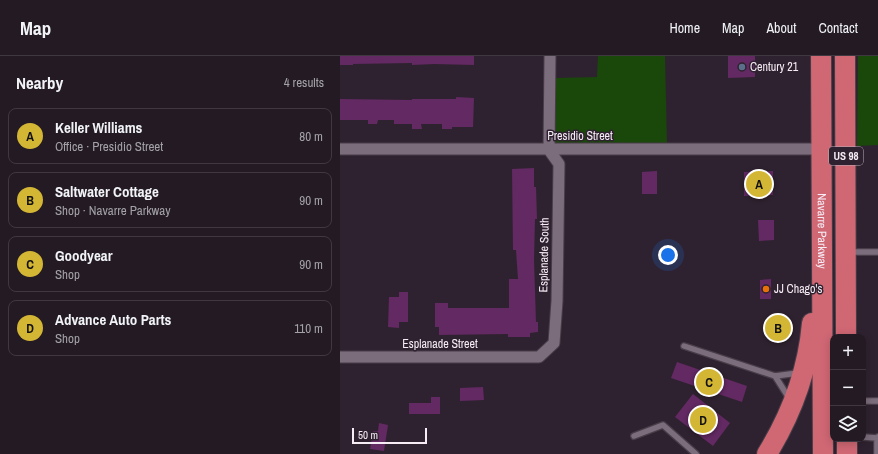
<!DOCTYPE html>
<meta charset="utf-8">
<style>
:root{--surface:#231a24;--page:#2b232c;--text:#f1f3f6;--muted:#a3a1a6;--line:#403841;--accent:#d4b635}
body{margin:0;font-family:"Archivo Narrow",sans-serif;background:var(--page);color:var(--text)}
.controls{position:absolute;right:12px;bottom:12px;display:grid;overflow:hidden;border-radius:8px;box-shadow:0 2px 10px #0003}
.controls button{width:36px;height:36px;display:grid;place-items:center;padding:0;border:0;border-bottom:1px solid var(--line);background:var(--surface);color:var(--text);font:20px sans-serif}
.scale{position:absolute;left:12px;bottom:10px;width:75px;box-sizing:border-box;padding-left:4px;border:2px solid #f5ecf5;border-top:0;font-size:11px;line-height:14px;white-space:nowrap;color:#f5ecf5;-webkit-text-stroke:3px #2f2230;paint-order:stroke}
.you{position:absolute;left:328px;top:199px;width:14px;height:14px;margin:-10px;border:3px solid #fff;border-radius:50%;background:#1a73e8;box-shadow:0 0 0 6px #1a73e833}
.badge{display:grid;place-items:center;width:26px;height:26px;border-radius:50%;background:var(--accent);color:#111;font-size:13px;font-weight:700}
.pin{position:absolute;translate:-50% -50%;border:2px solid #fff;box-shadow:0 1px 4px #0006}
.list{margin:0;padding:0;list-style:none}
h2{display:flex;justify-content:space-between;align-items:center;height:52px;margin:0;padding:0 16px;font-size:17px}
h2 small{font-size:13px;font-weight:400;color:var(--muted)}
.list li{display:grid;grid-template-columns:26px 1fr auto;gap:12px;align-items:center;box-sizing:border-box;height:56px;margin:0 8px 8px;padding:0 8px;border:1px solid var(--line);border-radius:8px}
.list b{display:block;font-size:15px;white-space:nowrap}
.list p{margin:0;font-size:13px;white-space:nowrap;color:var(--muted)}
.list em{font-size:13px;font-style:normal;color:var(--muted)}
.icon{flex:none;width:22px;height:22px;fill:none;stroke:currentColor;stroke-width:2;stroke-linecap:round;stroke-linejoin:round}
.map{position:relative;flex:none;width:538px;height:398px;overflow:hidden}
header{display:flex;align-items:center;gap:24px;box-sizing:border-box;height:56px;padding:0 20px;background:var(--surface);border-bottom:1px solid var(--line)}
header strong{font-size:19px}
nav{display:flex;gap:22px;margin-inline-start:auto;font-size:14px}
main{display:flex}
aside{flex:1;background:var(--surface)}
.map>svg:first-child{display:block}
</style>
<header>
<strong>Map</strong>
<nav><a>Home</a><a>Map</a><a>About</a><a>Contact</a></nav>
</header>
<main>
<aside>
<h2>Nearby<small>4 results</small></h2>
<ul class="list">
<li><span class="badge">A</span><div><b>Keller Williams</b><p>Office · Presidio Street</p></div><em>80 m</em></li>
<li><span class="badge">B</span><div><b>Saltwater Cottage</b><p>Shop · Navarre Parkway</p></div><em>90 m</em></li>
<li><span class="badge">C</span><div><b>Goodyear</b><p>Shop</p></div><em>90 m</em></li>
<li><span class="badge">D</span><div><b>Advance Auto Parts</b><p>Shop</p></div><em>110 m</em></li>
</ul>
</aside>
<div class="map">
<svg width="538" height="398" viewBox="0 0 538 398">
<rect width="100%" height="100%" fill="#2f2230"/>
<path fill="#1a470a" d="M258 0H325L327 88H214L216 22 257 21Z
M518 0H538V89L517 90Z"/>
<path fill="#622962" d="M0 0H134V9L94 8 72 9V7L13 8V9H0Z
M388 0H415V21L388 22Z
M116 41 134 42 133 71H112V73H102V68H81L82 73H72V68H54V64H38L37 68H28V64H0V43L72 44V43H116Z
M194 112V131H196L197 163H195L194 204 196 266H198V276L190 277V281H168V278L99 279V271H95V247H108V252H169V223H178L176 194H173L172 113Z
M317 115V138H302V116Z
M433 115V139L404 140V116Z
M418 164H434V184L419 185Z
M431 223V243H420V224Z
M59 236H68V266H59V272L48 271 49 241H59Z
M432 266 448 268 447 278 431 276Z
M337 306 407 330 402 346 331 322Z
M143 331 144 344 120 345V332Z
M353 338 390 367 373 390 335 361Z
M91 341H100V358H69V347H91Z
M39 367 48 369 44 395 30 393 33 375H38Z"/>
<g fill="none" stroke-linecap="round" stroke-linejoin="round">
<defs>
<path id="lane" d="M508 196H538
M344 290 435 320 458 317
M435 320 449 342
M523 345H538
M294 380 323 369 356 398
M523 381 537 382 538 381
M537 382V398"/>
<path id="street" d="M0 93H481
M0 301H199L214 287 217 245 219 108 209 94 210 0"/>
<g id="highway">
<path id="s1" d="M481 0 483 398"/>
<path d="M505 0 506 281"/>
<path d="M507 383V398"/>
<path d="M427 398C451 359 468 313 472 267"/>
</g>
</defs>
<use href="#lane" stroke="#483d48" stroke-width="8"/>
<use href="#street" stroke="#483d48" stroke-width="13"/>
<use href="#highway" stroke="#483d48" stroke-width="22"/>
<use href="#lane" stroke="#7c6d7c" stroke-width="5.5"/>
<use href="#street" stroke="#7c6d7c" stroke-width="11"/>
<use href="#highway" stroke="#d06874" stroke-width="20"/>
</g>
<circle fill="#5c6f8a" stroke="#2f2230" stroke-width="1.5" cx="402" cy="11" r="4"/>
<circle fill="#e8710a" stroke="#2f2230" stroke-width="1.5" cx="426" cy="233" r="4"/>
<g text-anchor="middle" stroke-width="3" stroke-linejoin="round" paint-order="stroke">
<rect fill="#2f2230" stroke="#baafba" stroke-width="1" x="489" y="91" width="34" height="18" rx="3"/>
<g font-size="11" font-weight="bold" fill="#f5ecf5">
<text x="506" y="104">US 98</text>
</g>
<g font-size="12" fill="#f5ecf5" stroke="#2f2230" text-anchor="start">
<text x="410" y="15">Century 21</text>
<text x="434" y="237">JJ Chago's</text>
</g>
<g font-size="12" fill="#f5ecf5" stroke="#2f2230">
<text x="240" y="84">Presidio Street</text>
<text dy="4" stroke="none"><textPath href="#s1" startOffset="175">Navarre Parkway</textPath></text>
<text transform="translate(204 199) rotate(-89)" y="4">Esplanade South</text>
<text x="100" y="292">Esplanade Street</text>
</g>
</g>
</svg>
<div class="controls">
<button>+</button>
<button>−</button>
<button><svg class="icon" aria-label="layers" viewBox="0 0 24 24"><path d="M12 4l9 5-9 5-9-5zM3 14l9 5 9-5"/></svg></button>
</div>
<div class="scale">50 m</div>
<div class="you"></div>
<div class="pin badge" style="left:419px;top:128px">A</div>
<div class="pin badge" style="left:438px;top:272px">B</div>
<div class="pin badge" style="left:369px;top:326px">C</div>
<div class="pin badge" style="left:363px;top:364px">D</div>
</div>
</main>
